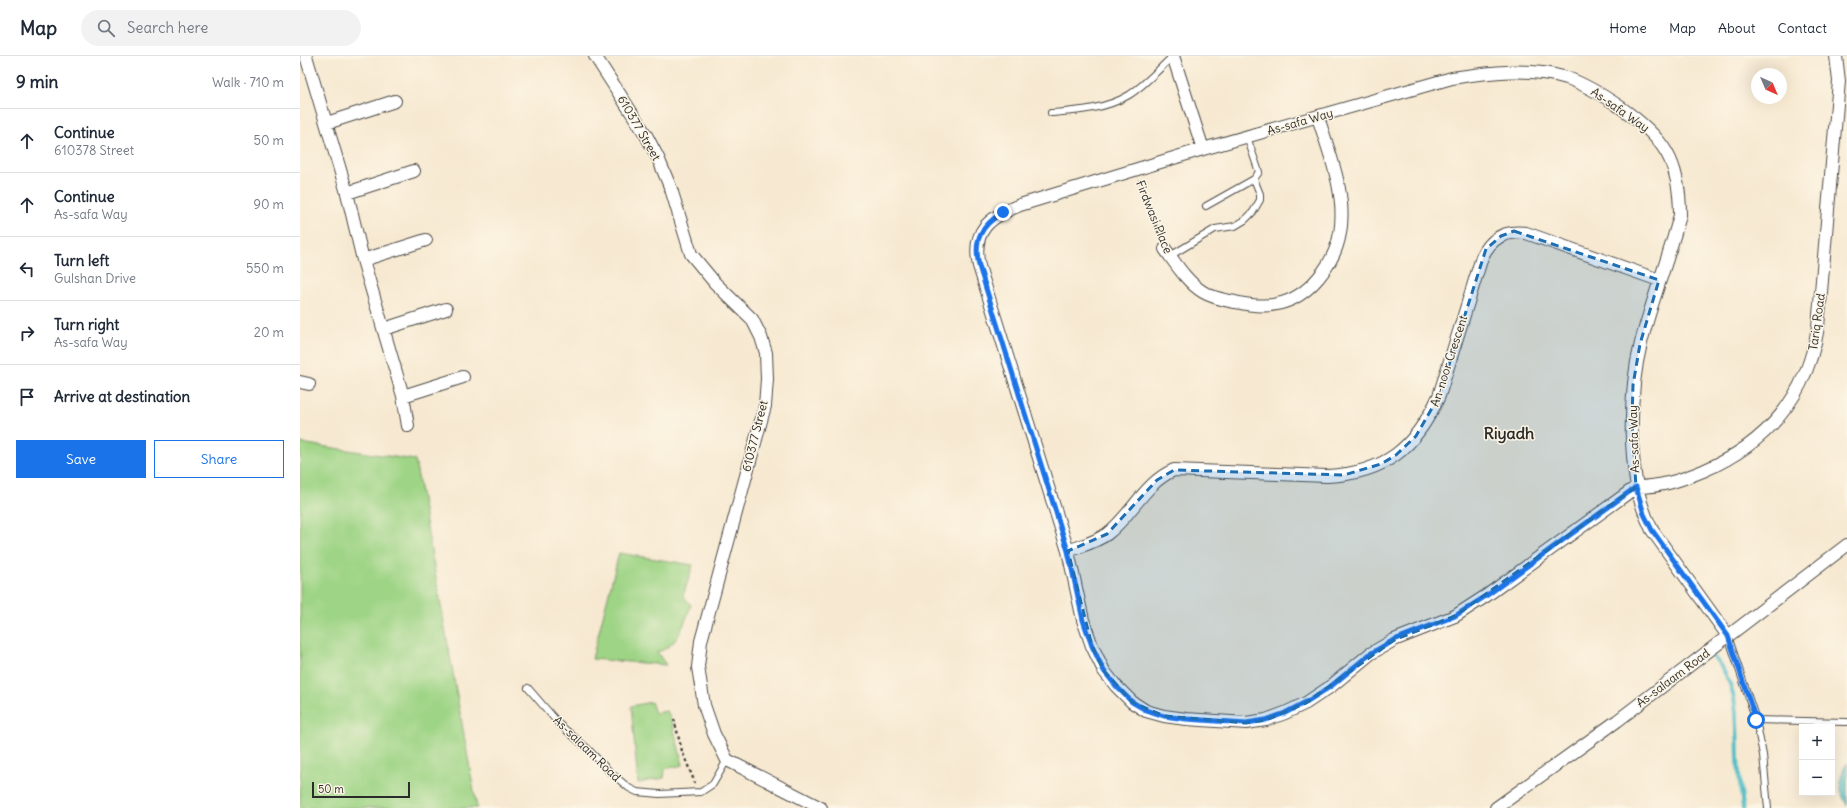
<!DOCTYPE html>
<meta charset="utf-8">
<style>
:root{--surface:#fff;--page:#f2f2f3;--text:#1f2937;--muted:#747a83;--line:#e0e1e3;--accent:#1a73e8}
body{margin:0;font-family:Delius,sans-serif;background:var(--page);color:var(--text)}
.controls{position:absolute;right:12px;bottom:12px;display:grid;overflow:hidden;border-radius:0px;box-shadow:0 4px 16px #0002}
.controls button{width:36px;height:36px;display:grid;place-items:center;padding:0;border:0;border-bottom:1px solid var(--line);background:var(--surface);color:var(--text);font:20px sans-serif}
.compass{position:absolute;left:1451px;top:12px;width:36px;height:36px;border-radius:50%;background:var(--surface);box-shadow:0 4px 16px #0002;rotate:136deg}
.scale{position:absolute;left:12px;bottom:10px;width:98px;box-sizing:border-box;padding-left:4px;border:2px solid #2b2b2b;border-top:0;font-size:11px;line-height:14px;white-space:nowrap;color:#2b2b2b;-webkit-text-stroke:3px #fcf5e5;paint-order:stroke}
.stop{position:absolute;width:12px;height:12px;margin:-9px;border:3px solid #1a73e8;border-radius:50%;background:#fff}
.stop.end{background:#1a73e8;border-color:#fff;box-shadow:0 1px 4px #0008}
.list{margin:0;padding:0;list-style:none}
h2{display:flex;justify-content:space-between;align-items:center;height:52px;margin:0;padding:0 16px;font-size:17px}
h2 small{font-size:13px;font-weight:400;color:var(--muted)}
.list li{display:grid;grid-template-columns:26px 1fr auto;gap:12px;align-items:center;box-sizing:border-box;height:64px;padding:0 16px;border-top:1px solid var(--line)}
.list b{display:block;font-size:15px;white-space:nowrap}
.list p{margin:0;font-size:13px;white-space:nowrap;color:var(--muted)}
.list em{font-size:13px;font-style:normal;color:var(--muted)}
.actions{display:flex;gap:8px;padding:12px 16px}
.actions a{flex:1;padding:9px 0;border:1px solid var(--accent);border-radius:0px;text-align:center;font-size:14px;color:var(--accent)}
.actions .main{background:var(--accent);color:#fff}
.icon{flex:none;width:22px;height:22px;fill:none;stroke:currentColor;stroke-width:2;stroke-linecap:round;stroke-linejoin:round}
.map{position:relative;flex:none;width:1547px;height:752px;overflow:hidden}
header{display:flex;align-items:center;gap:24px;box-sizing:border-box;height:56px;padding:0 20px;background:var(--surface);border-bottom:1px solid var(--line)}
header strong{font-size:19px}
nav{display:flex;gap:22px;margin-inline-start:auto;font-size:14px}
.search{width:280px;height:36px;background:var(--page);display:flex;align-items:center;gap:10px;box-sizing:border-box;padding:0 14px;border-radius:22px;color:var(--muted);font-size:15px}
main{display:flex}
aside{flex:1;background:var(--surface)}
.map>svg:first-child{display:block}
</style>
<header>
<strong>Map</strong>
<div class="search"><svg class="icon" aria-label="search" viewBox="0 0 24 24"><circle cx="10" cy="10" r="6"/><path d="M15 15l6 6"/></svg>Search here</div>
<nav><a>Home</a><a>Map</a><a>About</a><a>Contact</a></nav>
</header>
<main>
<aside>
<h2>9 min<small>Walk · 710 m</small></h2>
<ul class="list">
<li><svg class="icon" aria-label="ahead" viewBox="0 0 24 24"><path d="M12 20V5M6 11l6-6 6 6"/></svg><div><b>Continue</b><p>610378 Street</p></div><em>50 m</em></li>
<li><svg class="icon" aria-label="ahead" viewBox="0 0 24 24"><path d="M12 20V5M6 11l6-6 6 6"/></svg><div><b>Continue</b><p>As-safa Way</p></div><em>90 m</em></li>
<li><svg class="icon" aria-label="left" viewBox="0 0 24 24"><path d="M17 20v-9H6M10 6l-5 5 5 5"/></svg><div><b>Turn left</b><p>Gulshan Drive</p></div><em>550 m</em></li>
<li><svg class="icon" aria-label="right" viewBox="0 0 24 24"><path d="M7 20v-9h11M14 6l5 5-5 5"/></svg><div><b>Turn right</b><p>As-safa Way</p></div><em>20 m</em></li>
<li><svg class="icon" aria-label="arrive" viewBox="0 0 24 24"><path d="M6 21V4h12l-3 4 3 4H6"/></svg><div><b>Arrive at destination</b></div></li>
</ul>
<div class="actions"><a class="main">Save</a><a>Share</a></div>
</aside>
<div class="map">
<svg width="1547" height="752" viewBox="0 0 1547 752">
<rect width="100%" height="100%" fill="#fcf5e5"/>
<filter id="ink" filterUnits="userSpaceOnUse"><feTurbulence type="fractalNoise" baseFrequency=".025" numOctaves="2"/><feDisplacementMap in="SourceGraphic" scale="8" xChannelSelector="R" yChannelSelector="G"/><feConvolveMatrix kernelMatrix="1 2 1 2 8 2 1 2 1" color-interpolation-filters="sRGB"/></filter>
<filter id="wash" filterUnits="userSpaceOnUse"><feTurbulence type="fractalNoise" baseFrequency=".012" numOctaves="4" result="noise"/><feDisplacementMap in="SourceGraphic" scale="16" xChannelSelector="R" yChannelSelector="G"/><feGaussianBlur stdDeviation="0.9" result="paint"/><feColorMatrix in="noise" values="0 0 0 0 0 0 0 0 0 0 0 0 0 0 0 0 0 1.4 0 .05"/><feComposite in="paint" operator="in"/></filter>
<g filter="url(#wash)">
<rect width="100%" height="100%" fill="#f7e9d1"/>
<path fill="#9ed485" stroke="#648058" d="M0 387 115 404 177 752H0Z
M319 497 393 509 383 540 391 549C384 568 378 591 357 596L366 609 292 603Z
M351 646 355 657 367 655 372 666 383 709 365 713 364 722 338 727 331 650Z"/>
<path fill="#4fbdc7" stroke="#3d7479" d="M1547 707V749C1538 735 1538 721 1547 707Z"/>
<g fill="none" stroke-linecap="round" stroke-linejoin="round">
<path stroke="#4fbdc7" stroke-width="4" d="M1412 599C1444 633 1435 677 1439 718 1440 730 1442 741 1443 752"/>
</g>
</g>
<g filter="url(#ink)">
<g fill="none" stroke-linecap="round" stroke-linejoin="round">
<defs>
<path id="lane" d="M751 57C777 55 806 53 829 39 845 29 859 13 873 0
M906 150 954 123
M870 200 915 173 935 170 945 164 953 156 960 144V138L954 123 959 116 947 81
M1428 580 1456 664 1463 699 1468 752
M228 632 260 669 287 692 311 717 329 732 337 736 359 738 401 736 413 728 427 704
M1456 664 1547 666"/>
<path id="street" d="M6 0 47 137 63 204 103 340 108 370
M295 0 346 79 358 102 371 133 391 198 415 227 452 263 461 281 466 297 467 323 465 350 401 585 398 611 404 649 414 678 427 704 521 752
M873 0 903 93
M27 67 95 45
M47 137 114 115
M865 193C876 208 887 226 903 236 913 242 923 244 935 246 948 249 964 251 977 248 1009 242 1035 207 1040 177 1047 138 1029 97 1018 61
M63 204 126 184
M84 273 146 253
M0 326 9 328
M103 340 163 321
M768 495C781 490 796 486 807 478 832 459 845 426 874 414L1027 420C1086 417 1115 392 1139 340L1182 201C1191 182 1205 174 1226 177L1359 224
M1428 580 1352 474C1337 444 1334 419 1332 386 1331 353 1333 319 1341 287 1352 243 1369 202 1380 159 1380 105 1364 82 1320 51 1304 40 1287 29 1267 22 1230 11 1189 16 1152 22L903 93 720 149C690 161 671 174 679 210L768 495 783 564 792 590 804 615 816 630 832 646 846 655 864 660 886 663 946 667 966 664 985 657 1006 647 1030 631 1070 598 1094 584 1155 560 1186 540 1336 431C1361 431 1381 424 1403 415 1468 387 1507 341 1518 271L1539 25 1536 0
M1196 752 1317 665 1547 489"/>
</defs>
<use href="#lane" stroke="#4a4844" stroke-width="8"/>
<use href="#street" stroke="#4a4844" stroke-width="14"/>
<path stroke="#4a4844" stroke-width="2.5" stroke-dasharray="3 3" stroke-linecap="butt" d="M839 124 861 183
M374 663 382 695 395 727"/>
<use href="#lane" stroke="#fff" stroke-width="6"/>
<use href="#street" stroke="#fff" stroke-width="12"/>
</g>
</g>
<g fill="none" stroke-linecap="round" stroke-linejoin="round" filter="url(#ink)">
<path stroke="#1a73e8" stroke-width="5" d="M703 156C681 170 673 183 679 210L768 495 783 564 792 590 804 615 816 630 832 646 846 654 864 660 886 663 946 667 966 664 985 657 1006 646 1030 631 1070 598 1094 584 1155 560 1186 540 1336 431 1344 458 1352 474 1428 580 1456 664"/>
</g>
<path fill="#1f6fb2" fill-opacity="0.2" stroke="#1f6fb2" stroke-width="3" stroke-dasharray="8 5" stroke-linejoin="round" d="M1214 175 1359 224 1340 288 1333 329 1332 366 1336 431 1155 560 1094 584 1006 647 966 664 946 667 864 660 832 646 804 615 792 590 768 495 807 478 857 424 874 414 1044 419 1081 408 1096 399 1116 380 1139 340 1186 193 1201 180Z"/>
<g text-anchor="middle" stroke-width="3" stroke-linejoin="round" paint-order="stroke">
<g font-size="12" fill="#2b2b2b" stroke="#fcf5e5">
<text transform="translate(1320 54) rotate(35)" y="4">As-safa Way</text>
<text transform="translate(1000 66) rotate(-16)" y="4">As-safa Way</text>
<text transform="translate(339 72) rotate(60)" y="4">610377 Street</text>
<text transform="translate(854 161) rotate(68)" y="4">Firdwasi Place</text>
<text transform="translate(1517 266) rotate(-82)" y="4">Tariq Road</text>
<text transform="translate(1149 305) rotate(-72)" y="4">An-noor Crescent</text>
<text transform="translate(455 380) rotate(-76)" y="4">610377 Street</text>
<text transform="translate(1334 383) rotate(-92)" y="4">As-safa Way</text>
<text transform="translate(1373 622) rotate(-37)" y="4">As-salaam Road</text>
<text transform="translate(287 693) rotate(44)" y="4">As-salaam Road</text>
</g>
<g font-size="16" font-weight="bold" fill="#2b2b2b" stroke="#fcf5e5">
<text x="1209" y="383">Riyadh</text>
</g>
</g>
</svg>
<div class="controls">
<button>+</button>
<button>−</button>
</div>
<svg class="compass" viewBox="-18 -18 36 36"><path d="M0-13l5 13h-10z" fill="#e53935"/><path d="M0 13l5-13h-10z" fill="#747a83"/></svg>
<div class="scale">50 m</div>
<div class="stop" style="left:1456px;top:664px"></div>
<div class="stop end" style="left:703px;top:156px"></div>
</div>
</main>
